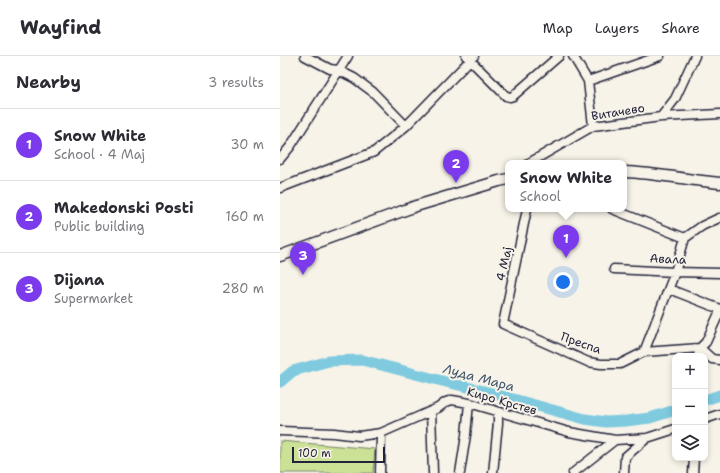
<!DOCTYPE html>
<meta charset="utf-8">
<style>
:root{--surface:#fff;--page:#f2f2f3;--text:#2b2b33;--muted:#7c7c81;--line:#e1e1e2;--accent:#7c3aed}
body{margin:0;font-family:"Shantell Sans",sans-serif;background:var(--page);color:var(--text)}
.controls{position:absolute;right:12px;bottom:12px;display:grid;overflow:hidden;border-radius:8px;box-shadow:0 2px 6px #0003}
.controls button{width:36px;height:36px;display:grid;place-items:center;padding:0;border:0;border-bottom:1px solid var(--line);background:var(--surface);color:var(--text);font:20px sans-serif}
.scale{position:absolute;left:12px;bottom:10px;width:93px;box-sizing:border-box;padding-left:4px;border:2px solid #22223b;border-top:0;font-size:11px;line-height:14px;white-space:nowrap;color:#22223b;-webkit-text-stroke:3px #f7f3e8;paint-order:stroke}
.you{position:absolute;left:283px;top:226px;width:14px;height:14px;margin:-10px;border:3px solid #fff;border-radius:50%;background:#1a73e8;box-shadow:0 0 0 6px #1a73e833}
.badge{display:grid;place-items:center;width:26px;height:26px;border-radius:50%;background:var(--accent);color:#fff;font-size:13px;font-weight:700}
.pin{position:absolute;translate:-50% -33px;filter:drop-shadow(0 1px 2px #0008)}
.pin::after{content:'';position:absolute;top:21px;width:14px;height:12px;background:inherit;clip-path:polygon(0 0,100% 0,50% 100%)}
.popup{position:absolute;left:225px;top:104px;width:122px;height:52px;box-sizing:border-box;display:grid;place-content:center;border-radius:8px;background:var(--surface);filter:drop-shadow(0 1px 3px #0005);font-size:13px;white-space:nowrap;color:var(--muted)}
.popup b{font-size:15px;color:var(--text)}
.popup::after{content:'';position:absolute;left:50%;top:100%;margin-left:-8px;border:8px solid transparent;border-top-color:var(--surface)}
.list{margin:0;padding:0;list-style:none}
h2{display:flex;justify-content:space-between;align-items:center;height:52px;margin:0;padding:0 16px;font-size:17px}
h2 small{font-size:13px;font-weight:400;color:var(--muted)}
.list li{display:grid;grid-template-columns:26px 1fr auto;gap:12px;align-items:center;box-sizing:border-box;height:72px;padding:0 16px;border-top:1px solid var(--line)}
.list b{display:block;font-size:15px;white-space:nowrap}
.list p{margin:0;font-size:13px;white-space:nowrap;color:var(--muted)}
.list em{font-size:13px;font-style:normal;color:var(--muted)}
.icon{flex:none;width:22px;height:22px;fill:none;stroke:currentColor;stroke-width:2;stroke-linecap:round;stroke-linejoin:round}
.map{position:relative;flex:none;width:440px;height:417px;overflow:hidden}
header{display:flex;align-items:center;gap:24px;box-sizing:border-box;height:56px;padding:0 20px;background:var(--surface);border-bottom:1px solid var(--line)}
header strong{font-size:19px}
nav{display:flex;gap:22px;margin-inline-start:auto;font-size:14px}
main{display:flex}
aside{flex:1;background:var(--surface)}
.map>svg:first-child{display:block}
</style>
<header>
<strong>Wayfind</strong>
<nav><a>Map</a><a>Layers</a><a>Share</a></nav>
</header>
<main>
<aside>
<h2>Nearby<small>3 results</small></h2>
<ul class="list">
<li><span class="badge">1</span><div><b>Snow White</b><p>School · 4 Мај</p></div><em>30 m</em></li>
<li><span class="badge">2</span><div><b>Makedonski Posti</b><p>Public building</p></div><em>160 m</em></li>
<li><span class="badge">3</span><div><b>Dijana</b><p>Supermarket</p></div><em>280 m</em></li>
</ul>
</aside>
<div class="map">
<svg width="440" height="417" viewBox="0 0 440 417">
<rect width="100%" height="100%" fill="#f7f3e8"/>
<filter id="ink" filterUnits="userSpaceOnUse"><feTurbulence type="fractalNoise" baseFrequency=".025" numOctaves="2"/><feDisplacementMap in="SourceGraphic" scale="8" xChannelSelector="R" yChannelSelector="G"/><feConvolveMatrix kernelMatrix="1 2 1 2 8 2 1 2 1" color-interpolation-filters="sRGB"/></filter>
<g filter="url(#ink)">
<path fill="#cbe196" stroke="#768268" d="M0 385 95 393 93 417H0Z"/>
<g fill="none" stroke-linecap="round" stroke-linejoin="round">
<path stroke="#7fcadf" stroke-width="11" d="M0 326 13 315 49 305 82 304 166 326 208 336 305 363 326 366 346 365 370 362 395 354
M425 344 440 339"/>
<defs>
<path id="minor" d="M25 0 50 13 58 14 74 22 93 36 126 70
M186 0 226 40 230 41 233 40 279 0
M293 0 308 25 313 70
M308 25 380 0
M381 61 395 43 415 0
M0 103 10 91 68 0
M249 107 313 70 381 61 440 58
M0 132 94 96 126 70 194 0
M247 153 223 268 308 306 321 308H340L364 296 420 292 432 303 440 304
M332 153 405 182
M334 213 395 216 440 217
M389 233 440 253
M364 296 395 216 405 182 422 170 439 162
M418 300 420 292 426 286 440 255
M151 355 153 417
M425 363 440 358
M0 375 54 377 79 380 101 377 158 352 166 346 172 344 189 347 289 376 335 384 367 382 395 373
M100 417 101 377
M180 417 186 379 189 347
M213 417 218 367V356
M293 417 335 384
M344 417 345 401 367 382
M413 417 414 402"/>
<path id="major" d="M344 116C376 117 408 124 440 127
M0 200 136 150 219 125 228 123"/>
</defs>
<use href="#minor" stroke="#22223b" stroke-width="11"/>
<use href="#major" stroke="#22223b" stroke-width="13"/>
<use href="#minor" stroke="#f7f3e8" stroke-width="8"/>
<use href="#major" stroke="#f7f3e8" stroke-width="10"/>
</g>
</g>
<g text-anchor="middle" stroke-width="4" stroke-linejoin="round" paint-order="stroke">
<g font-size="12" fill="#22223b" stroke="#f7f3e8">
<text transform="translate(338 56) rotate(-9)" y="4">Витачево</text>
<text transform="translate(388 203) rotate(2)" y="4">Авала</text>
<text transform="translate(224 208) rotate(-77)" y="4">4 Мај</text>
<text transform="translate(301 287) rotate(20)" y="4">Преспа</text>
<text transform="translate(222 345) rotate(16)" y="4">Киро Крстев</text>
</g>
<g font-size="13" font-style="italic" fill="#3e546c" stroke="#f7f3e8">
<text transform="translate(199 321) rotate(15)" y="5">Луда Мара</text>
</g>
</g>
</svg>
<div class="controls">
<button>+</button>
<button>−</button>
<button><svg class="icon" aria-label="layers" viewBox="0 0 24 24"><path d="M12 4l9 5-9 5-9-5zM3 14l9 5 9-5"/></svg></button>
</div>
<div class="scale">100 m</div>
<div class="you"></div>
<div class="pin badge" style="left:286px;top:202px">1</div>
<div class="popup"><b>Snow White</b>School</div>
<div class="pin badge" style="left:176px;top:127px">2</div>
<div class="pin badge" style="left:23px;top:219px">3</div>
</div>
</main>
